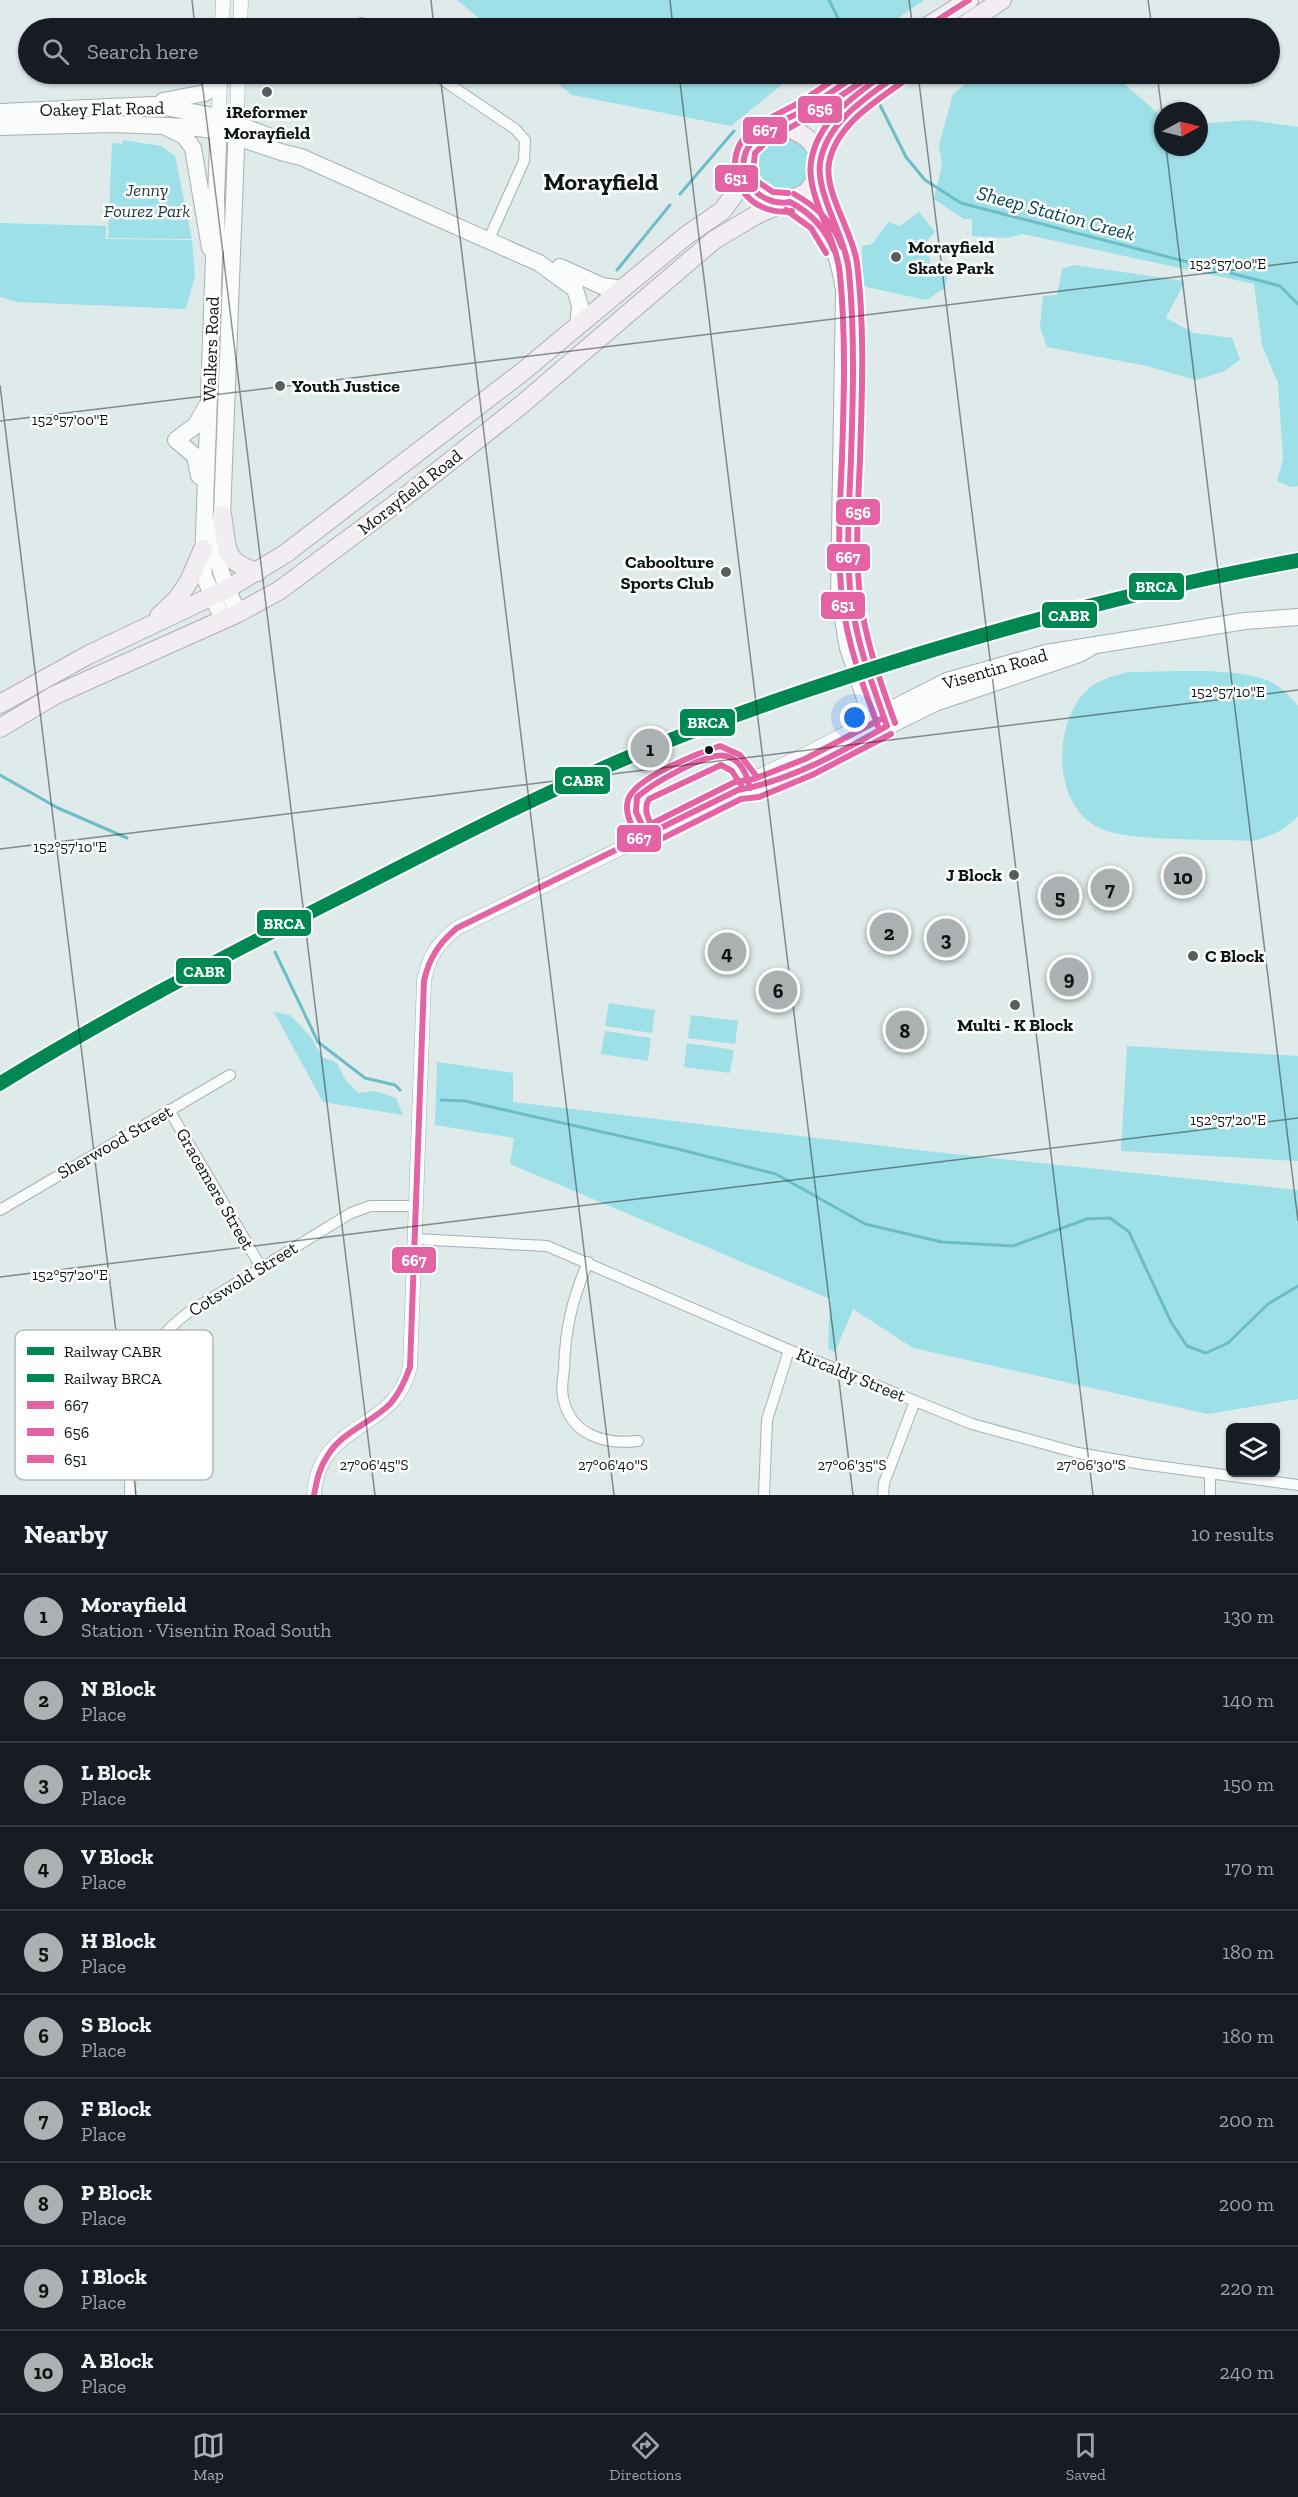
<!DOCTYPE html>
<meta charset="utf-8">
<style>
:root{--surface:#171b24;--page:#20242c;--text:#f1f3f6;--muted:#9ea1a6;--line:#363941;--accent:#abb0b2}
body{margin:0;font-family:"Zilla Slab",serif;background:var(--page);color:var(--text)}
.controls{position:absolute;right:18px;bottom:18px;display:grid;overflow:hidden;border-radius:9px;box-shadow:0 2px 4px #0004}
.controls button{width:54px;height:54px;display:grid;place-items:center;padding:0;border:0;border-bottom:2px solid var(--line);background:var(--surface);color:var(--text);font:30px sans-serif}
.compass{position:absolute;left:1154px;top:102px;width:54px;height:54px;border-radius:50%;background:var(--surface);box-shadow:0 2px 4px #0004;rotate:83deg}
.you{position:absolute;left:855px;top:718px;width:21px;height:21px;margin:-15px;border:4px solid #fff;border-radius:50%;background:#1a73e8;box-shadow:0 0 0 9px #1a73e833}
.badge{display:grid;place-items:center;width:39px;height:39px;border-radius:50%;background:var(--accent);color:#111;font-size:20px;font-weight:700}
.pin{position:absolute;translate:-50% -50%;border:3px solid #fff;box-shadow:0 2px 6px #0006}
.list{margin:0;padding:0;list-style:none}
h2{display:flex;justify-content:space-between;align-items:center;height:78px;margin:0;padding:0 24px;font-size:26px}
h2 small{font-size:20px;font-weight:400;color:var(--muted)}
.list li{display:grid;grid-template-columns:39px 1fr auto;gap:18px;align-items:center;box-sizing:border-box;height:84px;padding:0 24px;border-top:2px solid var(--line)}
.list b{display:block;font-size:22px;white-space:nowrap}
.list p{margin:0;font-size:20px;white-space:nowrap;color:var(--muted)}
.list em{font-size:20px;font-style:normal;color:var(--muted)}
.icon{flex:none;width:33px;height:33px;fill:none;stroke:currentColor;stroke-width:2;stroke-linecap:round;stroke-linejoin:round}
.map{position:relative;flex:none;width:1298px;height:1495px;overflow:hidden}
.search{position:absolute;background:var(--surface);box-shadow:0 2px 4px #0004;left:18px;right:18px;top:18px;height:66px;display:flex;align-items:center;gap:15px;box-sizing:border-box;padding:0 21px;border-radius:33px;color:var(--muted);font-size:22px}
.sheet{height:918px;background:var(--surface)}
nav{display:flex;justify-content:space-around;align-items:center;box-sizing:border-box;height:84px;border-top:2px solid var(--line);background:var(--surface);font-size:16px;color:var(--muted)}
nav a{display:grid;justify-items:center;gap:3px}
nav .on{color:var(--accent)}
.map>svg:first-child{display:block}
</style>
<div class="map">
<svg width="1298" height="1495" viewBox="0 0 1298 1495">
<rect width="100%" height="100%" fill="#dfeaeb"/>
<path fill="#9ee0e8" d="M457 0H924L884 28H491Z
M546 74H795L731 126 572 95Z
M978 74H1113L1163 118V147H1199V124L1250 120 1298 127V486L1290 487 1277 481 1283 459 1278 383 1262 345 1254 284 1023 234 1007 238 972 236V219H964L934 199 942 165 939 145 953 94Z
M754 165a28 28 0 1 1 56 0a28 28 0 1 1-56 0Z
M123 140 161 146 175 156 192 239 108 238 112 143 122 144Z
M919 212 935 232 927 241 931 268 948 274 945 288 926 300 862 286V246L872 244 888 222 900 226Z
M0 223 106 226V239L192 240 195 276 187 305 185 309 17 302 0 297Z
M1074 265 1185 281 1166 318 1194 333 1232 338 1240 360 1223 372 1195 380 1147 366 1047 347 1040 327 1043 296 1057 295 1062 269Z
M1129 672C1167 672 1233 667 1267 680 1278 684 1291 697 1298 706V816C1285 831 1271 836 1252 841 1218 839 1122 842 1097 827 1053 803 1053 728 1084 693 1096 680 1112 676 1129 672Z
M609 1003 655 1010 652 1033 605 1026Z
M274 1012 290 1015 311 1037 322 1057 337 1063 346 1081 359 1093 375 1091 396 1098 403 1115 323 1102Z
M691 1015 738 1021 735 1044 688 1038Z
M605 1031 651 1038 648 1061 601 1054Z
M687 1043 734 1050 730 1073 684 1067Z
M1127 1046 1298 1056V1161L1121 1151Z
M437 1062 513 1073V1102L926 1151 1298 1190V1399L1208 1414 913 1348 853 1309 835 1352 828 1349 830 1299 510 1164 514 1138 435 1125Z"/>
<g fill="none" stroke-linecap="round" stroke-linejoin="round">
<path stroke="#6dbdc7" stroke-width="3" d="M829 0 843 28
M866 75 872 88
M877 99 906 157 925 180 961 203 1280 286 1298 304
M680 194 734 131
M617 270 670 205
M0 775 58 808 127 838
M275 952 318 1042 365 1078 395 1085 400 1090
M441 1100 465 1101 678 1149 776 1174 865 1224 942 1242 1013 1246 1087 1219 1110 1218 1129 1232 1171 1322 1187 1346 1206 1353 1228 1343 1268 1304 1298 1286"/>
<defs>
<path id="minor" d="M361 23 366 28
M434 74 515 129 525 140 524 161 488 241
M169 1110 261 1267
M0 1210 230 1075
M415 1239 547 1246 789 1350 972 1424 1078 1453 1142 1464 1298 1485
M588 1262C572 1300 565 1329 564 1370 563 1378 561 1389 563 1397 570 1435 605 1445 638 1441
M130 1495C132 1420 121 1361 189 1312L351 1213 370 1206H416
M764 1495 767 1420 789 1350
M883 1495 884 1483 915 1401
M1210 1495V1474"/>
<path id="tertiary" d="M222 28 223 0
M240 28 241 0
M219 117 220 74
M237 123 238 74
M747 789 756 788 809 767 876 732
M314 1495C318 1421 396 1432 410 1367L424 981C428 957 438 943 457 928L710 805 738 790 749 781 808 753 872 720"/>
<path id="secondary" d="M163 101 205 93 220 81
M0 112 154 105 219 117 271 137
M219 117 216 198 217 243 214 257 203 562 204 576 223 620
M237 123 222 515C210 556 222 577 238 613
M0 127 111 124 191 127 219 131 284 153 301 157 539 263 575 289 580 306 578 326
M166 127 184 136 193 148 210 248
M819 170C828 205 846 236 849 272
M790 202C829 221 838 251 844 291L839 597 848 648 876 732 935 703 1079 654 1090 648
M560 267 602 286 623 289
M199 476 195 456 176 440 196 425 206 407
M849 541C850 614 863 658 887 726
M874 718 947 681 1046 653 1245 621 1298 617"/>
<path id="primary" d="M925 28 969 0
M960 28 1002 0
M820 163C830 121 866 99 899 74
M785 203 764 199 750 186 744 169 746 150 756 136 803 110 858 74
M222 515C228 547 221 562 258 572
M159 616 178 598 189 581 203 549
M0 704 88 655 227 589 285 554 521 373 687 235 722 211 737 191 744 169
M0 728 55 695 238 613 280 590 406 496 520 406 714 240 756 215 806 193C835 161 813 129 774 126"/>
</defs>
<use href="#minor" stroke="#a7b0b2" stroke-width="12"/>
<use href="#tertiary" stroke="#a7b0b2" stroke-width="15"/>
<use href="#secondary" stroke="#a7b0b2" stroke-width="18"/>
<use href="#primary" stroke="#b3aeb7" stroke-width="20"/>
<use href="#minor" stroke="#fafcfc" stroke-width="10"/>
<use href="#tertiary" stroke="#fafcfc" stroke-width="14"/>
<use href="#secondary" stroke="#fafcfc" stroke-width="16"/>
<use href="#primary" stroke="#f1edf2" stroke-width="18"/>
<defs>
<path id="bus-1" d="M925 28 969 0
M790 202C811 213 825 228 834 250
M790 202C756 208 729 169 752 142 765 126 787 120 804 110 822 99 840 86 858 74
M887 726C872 684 857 644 851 599 846 553 849 505 851 459 853 397 855 334 849 272 846 237 816 195 820 163 826 122 868 96 899 74
M647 836 636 812 637 797C651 785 707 751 726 756 740 759 747 775 750 788
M314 1495C317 1480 319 1468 328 1455 342 1432 371 1423 390 1404 400 1393 405 1381 410 1367L424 981C429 958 439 943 457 928L738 790C792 780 839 753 887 726"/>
<path id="bus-2" d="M788 193 773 192 758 182 753 171 755 153 768 140 809 117 863 81
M786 210 811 228 826 253
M895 723C880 681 865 640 860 596 855 551 858 505 860 459 862 394 865 328 857 263 853 232 824 193 829 163 836 125 875 102 904 81
M655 832C650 822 642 810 649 799L721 765 732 771 741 785
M651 844 741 799 759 797 812 775 891 734"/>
<path id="bus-3" d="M794 194C817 207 833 222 842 247
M792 211C776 214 757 208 746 195 738 187 735 177 735 166 734 128 774 118 800 102 815 93 828 83 843 74
M879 729C863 686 847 644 842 598 837 551 840 504 842 457 844 397 846 336 840 275 837 238 806 196 811 162 817 121 854 96 884 74
M643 828 735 782 754 779 805 759 883 718
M639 840C633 828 624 814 628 800 634 778 699 753 720 746L740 755 757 777"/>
</defs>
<use href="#bus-1" stroke="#fff" stroke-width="10"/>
<use href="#bus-2" stroke="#fff" stroke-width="10"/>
<use href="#bus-3" stroke="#fff" stroke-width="10"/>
<use href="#bus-1" stroke="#e463a4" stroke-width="6"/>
<use href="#bus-2" stroke="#e463a4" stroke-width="6"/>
<use href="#bus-3" stroke="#e463a4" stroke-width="6"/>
<defs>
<path id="rail-1" d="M0 1087C108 1020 221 961 335 903 431 854 527 803 627 761 729 718 835 683 941 651 1059 616 1177 585 1298 564"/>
<path id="rail-2" d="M0 1080C107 1014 217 957 329 900 425 851 521 800 621 757 716 716 815 683 914 652 1040 613 1168 581 1298 557"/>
</defs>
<use href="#rail-1" stroke="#fff" stroke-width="12"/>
<use href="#rail-2" stroke="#fff" stroke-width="12"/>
<use href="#rail-1" stroke="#008752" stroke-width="8"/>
<use href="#rail-2" stroke="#008752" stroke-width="8"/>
</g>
<path fill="none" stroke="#0d1415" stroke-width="1.5" stroke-opacity="0.45" d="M192 0 195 28M431 0 434 28M670 0 673 28M909 0 913 28M1148 0 1152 28M201 74 375 1495M440 74 614 1495M679 74 853 1495M918 74 1093 1495M1157 74 1163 121M1166 147 1298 1221M0 385 136 1495M0 421 1298 262M0 849 1298 690M0 1277 1298 1118"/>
<g fill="#565f60" stroke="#fff" stroke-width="2">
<circle cx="267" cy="92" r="6"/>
<circle cx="896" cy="257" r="6"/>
<circle cx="280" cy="386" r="6"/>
<circle cx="726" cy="572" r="6"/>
<circle cx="1014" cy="875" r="6"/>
<circle cx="1193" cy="956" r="6"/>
<circle cx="1015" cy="1005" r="6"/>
</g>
<circle fill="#0d1415" stroke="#fff" stroke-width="2" cx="709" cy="750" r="5"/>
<g text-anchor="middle" stroke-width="5" stroke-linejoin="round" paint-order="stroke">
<g font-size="18" fill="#0d1415" stroke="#fff">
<text transform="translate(102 109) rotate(-1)" y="6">Oakey Flat Road</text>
<text transform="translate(211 349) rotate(-88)" y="6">Walkers Road</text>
<text transform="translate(410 492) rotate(-38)" y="6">Morayfield Road</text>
<text transform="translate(995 669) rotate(-16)" y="6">Visentin Road</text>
<text transform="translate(115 1142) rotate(-30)" y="6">Sherwood Street</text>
<text transform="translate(215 1189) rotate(60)" y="6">Gracemere Street</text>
<text transform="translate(243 1279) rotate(-32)" y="6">Cotswold Street</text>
<text transform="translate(851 1375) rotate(22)" y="6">Kircaldy Street</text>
</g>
<g font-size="18" font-weight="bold" fill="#0d1415" stroke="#fff" text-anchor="start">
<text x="267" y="118" text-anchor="middle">iReformer<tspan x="267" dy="21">Morayfield</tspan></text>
<text x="908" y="253">Morayfield<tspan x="908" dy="21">Skate Park</tspan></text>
<text x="292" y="392">Youth Justice</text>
<text x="714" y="568" text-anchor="end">Caboolture<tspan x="714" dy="21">Sports Club</tspan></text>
<text x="1002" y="881" text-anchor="end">J Block</text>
<text x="1205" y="962">C Block</text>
<text x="1015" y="1031" text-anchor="middle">Multi - K Block</text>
</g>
<g font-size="18" font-style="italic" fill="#1f373b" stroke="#fff">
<text x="147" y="196">Jenny<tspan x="147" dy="21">Fourez Park</tspan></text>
</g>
<g font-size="20" font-style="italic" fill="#00454c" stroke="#fff">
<text transform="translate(1056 213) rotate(15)" y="7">Sheep Station Creek</text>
</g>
<g font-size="24" font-weight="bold" fill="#0d1415" stroke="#fff">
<text x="601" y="190">Morayfield</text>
</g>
</g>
<rect x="15" y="1330" width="198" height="150" rx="9" fill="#fff" stroke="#b6b8b9" stroke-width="1.5"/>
<rect x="27" y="1347" width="27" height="8" fill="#008752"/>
<rect x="27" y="1374" width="27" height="8" fill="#008752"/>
<rect x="27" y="1401" width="27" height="8" fill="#e463a4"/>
<rect x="27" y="1428" width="27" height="8" fill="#e463a4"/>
<rect x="27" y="1455" width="27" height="8" fill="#e463a4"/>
<g font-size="16" fill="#0d1415">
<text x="64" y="1357">Railway CABR</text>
<text x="64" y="1384">Railway BRCA</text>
<text x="64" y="1411">667</text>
<text x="64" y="1438">656</text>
<text x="64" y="1465">651</text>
</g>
<g font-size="15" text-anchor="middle" fill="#0d1415" stroke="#fff" stroke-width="5" stroke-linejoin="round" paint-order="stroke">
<text x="1228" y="269">152°57'00"E</text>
<text x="70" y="425">152°57'00"E</text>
<text x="1228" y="697">152°57'10"E</text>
<text x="70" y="852">152°57'10"E</text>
<text x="1228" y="1125">152°57'20"E</text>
<text x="70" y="1280">152°57'20"E</text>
<text x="374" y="1470">27°06'45"S</text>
<text x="613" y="1470">27°06'40"S</text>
<text x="852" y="1470">27°06'35"S</text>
<text x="1091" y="1470">27°06'30"S</text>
</g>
<g stroke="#fff" stroke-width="2">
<rect x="797" y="95" width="46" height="29" rx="6" fill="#e463a4"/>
<rect x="742" y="116" width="46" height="29" rx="6" fill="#e463a4"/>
<rect x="714" y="164" width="45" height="29" rx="6" fill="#e463a4"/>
<rect x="835" y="498" width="46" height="28" rx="6" fill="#e463a4"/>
<rect x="826" y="543" width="45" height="29" rx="6" fill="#e463a4"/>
<rect x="1128" y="572" width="57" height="29" rx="6" fill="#008752"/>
<rect x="820" y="591" width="46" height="29" rx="6" fill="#e463a4"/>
<rect x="1041" y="601" width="57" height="28" rx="6" fill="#008752"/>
<rect x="679" y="708" width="57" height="29" rx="6" fill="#008752"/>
<rect x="554" y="766" width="57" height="29" rx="6" fill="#008752"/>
<rect x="616" y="824" width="46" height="29" rx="6" fill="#e463a4"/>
<rect x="256" y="909" width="56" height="28" rx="6" fill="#008752"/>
<rect x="175" y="957" width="57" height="28" rx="6" fill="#008752"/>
<rect x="391" y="1246" width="46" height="28" rx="6" fill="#e463a4"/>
</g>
<g font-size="16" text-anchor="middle" font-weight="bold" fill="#fff">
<text x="820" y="115">656</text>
<text x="765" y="136">667</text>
<text x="736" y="184">651</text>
<text x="858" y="518">656</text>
<text x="848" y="563">667</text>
<text x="1156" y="592">BRCA</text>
<text x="843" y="611">651</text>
<text x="1069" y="621">CABR</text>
<text x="708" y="728">BRCA</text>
<text x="583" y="786">CABR</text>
<text x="639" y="844">667</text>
<text x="284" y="929">BRCA</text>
<text x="204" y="977">CABR</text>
<text x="414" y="1266">667</text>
</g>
</svg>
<div class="controls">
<button><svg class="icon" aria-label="layers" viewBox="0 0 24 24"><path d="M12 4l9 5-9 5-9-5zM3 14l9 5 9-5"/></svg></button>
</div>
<svg class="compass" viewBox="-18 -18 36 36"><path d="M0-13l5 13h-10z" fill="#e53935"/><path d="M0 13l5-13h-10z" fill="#9ea1a6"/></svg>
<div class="you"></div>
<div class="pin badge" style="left:650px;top:748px">1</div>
<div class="pin badge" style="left:889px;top:932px">2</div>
<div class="pin badge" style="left:946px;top:938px">3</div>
<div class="pin badge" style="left:727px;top:952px">4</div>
<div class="pin badge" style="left:1060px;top:896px">5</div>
<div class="pin badge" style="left:778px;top:990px">6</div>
<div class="pin badge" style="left:1110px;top:888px">7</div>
<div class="pin badge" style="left:905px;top:1030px">8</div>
<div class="pin badge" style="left:1069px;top:977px">9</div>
<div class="pin badge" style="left:1183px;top:876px">10</div>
<div class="search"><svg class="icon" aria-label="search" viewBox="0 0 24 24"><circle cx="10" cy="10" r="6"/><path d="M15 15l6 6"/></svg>Search here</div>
</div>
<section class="sheet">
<h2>Nearby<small>10 results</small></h2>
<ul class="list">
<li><span class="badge">1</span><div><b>Morayfield</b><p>Station · Visentin Road South</p></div><em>130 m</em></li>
<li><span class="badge">2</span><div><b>N Block</b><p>Place</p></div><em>140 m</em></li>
<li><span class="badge">3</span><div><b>L Block</b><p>Place</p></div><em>150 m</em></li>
<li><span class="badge">4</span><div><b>V Block</b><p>Place</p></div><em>170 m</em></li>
<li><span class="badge">5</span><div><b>H Block</b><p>Place</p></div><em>180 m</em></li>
<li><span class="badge">6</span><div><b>S Block</b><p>Place</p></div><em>180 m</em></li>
<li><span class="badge">7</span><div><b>F Block</b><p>Place</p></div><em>200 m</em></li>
<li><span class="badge">8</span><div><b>P Block</b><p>Place</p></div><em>200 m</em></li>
<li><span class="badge">9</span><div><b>I Block</b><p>Place</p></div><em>220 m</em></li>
<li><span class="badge">10</span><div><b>A Block</b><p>Place</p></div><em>240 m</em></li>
</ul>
</section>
<nav>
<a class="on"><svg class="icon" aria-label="map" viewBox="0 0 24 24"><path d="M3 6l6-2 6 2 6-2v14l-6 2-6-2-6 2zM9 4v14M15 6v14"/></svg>Map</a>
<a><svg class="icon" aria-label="directions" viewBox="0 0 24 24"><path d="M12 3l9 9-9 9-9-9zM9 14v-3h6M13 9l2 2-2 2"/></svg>Directions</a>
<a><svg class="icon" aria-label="saved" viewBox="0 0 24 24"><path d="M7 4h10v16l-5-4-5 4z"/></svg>Saved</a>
</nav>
